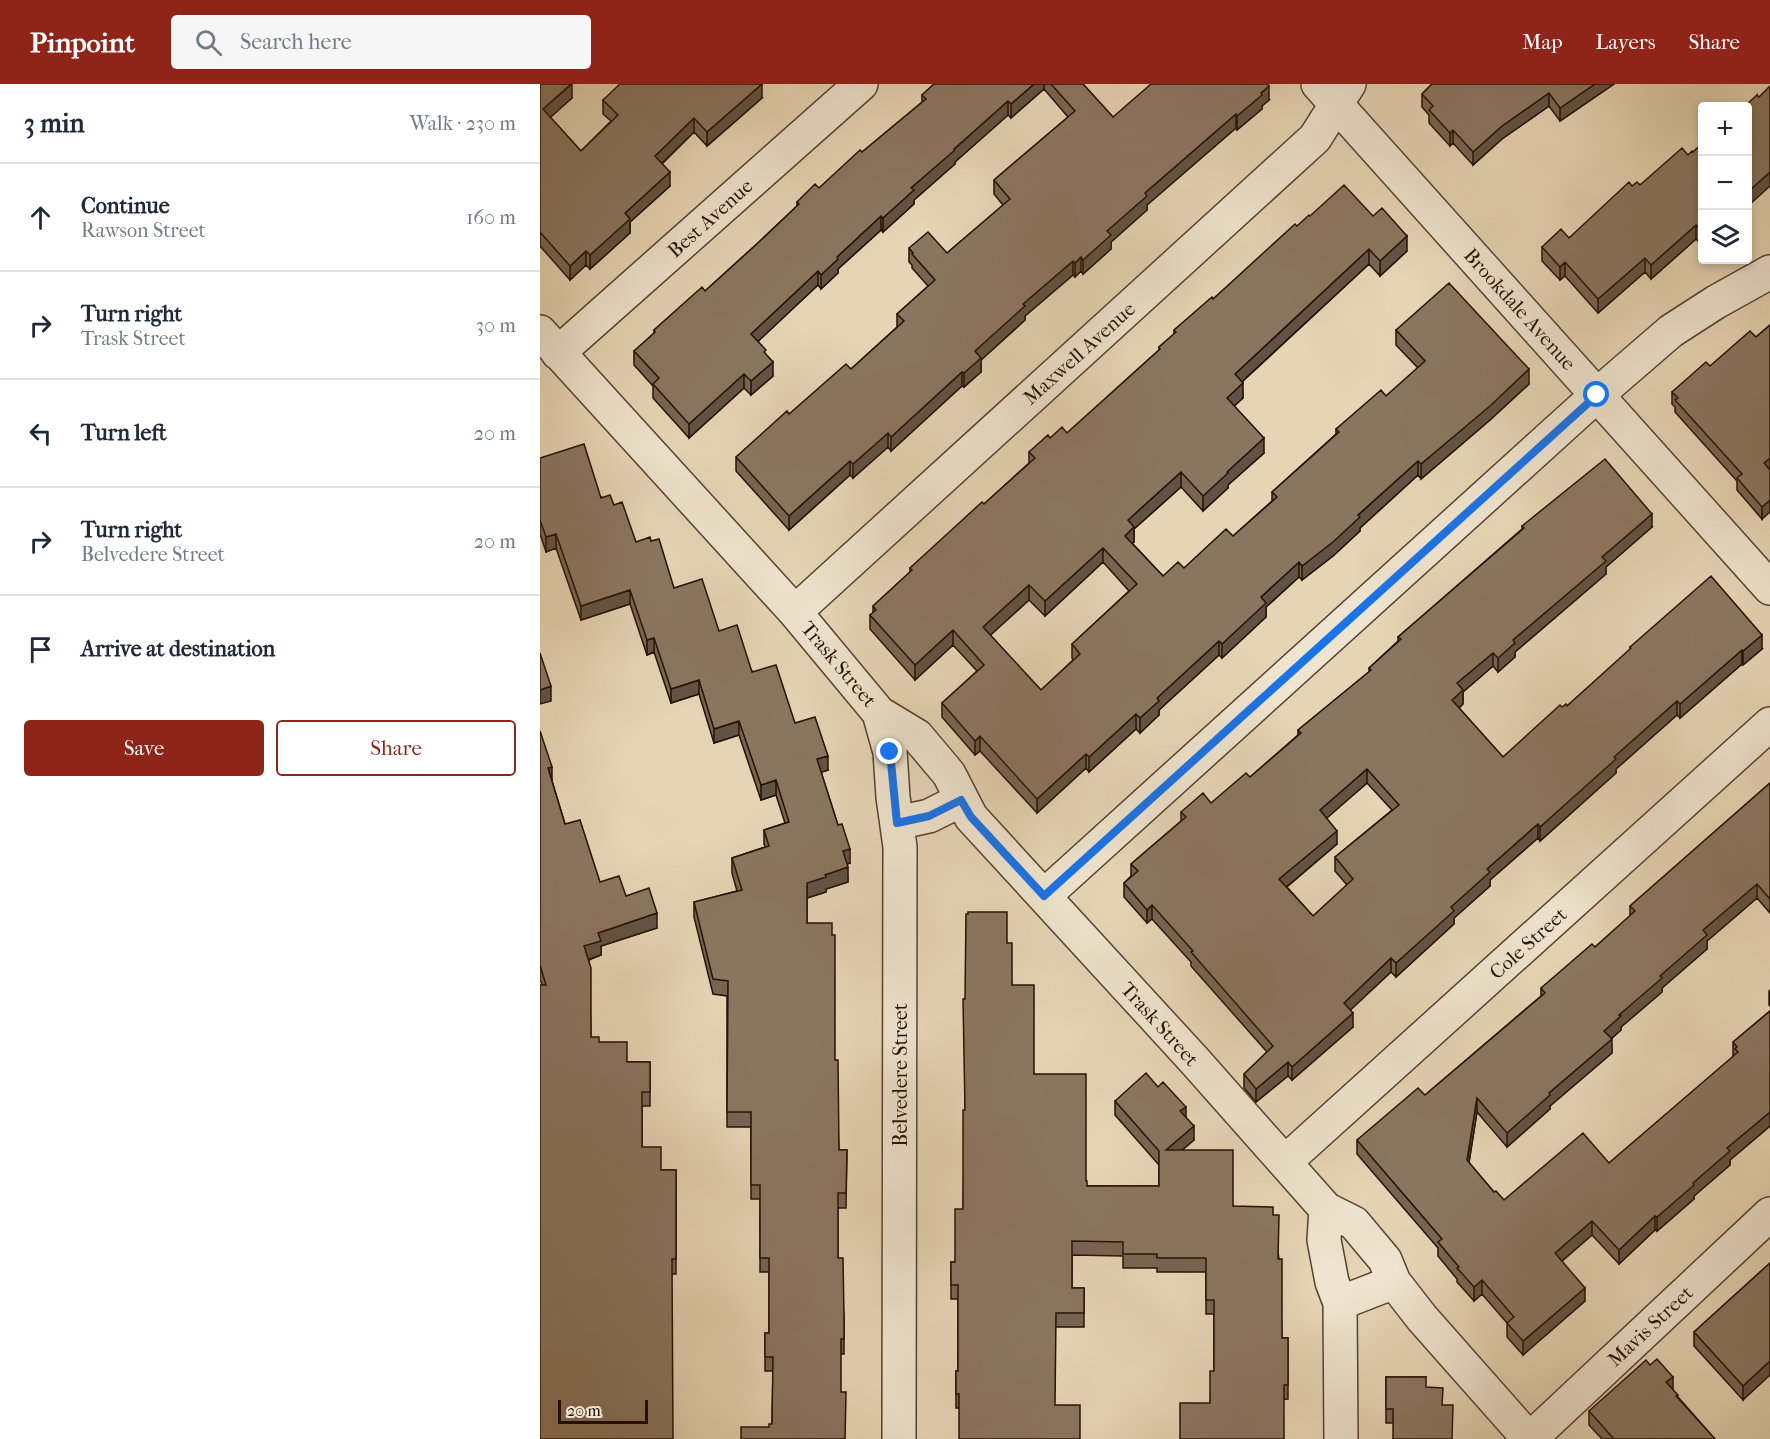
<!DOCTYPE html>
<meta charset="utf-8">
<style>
:root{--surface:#fff;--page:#f6f6f7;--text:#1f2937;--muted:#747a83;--line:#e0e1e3;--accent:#8f2418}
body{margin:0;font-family:"IM FELL French Canon",serif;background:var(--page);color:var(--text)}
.controls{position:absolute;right:18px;top:18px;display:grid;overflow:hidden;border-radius:6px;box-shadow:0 3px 9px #0003}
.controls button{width:54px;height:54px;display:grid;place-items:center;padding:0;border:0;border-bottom:2px solid var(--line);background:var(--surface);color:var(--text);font:30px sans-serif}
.scale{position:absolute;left:18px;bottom:15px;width:90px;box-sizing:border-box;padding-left:6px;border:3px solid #271004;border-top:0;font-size:16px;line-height:21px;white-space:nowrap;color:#271004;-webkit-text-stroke:4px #efe4cf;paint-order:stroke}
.stop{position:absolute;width:18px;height:18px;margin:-14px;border:4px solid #1a73e8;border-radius:50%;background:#fff}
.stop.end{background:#1a73e8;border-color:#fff;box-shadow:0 2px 6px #0008}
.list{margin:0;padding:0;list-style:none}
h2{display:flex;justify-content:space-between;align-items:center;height:78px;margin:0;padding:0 24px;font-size:26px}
h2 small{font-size:20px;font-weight:400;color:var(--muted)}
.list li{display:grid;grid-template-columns:39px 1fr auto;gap:18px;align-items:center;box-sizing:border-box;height:108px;padding:0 24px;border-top:2px solid var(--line)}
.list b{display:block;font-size:22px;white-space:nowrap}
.list p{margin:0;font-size:20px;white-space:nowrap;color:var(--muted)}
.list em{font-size:20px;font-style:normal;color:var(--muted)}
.actions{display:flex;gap:12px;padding:18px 24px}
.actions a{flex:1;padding:14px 0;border:2px solid var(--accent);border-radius:6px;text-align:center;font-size:21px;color:var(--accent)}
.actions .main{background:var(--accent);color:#fff}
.icon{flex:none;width:33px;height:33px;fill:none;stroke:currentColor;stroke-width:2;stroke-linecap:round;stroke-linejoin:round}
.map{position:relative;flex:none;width:1230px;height:1355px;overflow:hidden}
header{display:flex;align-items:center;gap:36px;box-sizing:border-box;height:84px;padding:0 30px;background:var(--accent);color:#fff}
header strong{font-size:28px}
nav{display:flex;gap:33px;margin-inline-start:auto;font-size:21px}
.search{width:420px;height:54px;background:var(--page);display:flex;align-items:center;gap:15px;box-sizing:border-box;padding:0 21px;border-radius:6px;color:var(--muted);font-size:22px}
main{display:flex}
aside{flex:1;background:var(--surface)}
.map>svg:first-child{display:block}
</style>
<header>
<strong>Pinpoint</strong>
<div class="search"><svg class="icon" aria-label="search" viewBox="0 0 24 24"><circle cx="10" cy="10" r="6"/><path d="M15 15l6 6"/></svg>Search here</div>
<nav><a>Map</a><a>Layers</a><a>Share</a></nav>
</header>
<main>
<aside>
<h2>3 min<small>Walk · 230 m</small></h2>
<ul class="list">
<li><svg class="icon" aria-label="ahead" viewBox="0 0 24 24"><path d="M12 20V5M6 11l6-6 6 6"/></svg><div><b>Continue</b><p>Rawson Street</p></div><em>160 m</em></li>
<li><svg class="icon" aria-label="right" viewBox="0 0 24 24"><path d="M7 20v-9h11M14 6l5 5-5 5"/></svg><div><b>Turn right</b><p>Trask Street</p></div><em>30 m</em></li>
<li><svg class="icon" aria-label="left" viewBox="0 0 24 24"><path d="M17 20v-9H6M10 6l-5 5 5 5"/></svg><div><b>Turn left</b></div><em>20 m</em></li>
<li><svg class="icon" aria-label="right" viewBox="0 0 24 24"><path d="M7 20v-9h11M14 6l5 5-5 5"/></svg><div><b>Turn right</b><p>Belvedere Street</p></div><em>20 m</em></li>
<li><svg class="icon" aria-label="arrive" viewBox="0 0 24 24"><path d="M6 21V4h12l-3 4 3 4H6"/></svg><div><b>Arrive at destination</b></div></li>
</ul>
<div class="actions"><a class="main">Save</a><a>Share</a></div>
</aside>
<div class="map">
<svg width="1230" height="1355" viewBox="0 0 1230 1355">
<rect width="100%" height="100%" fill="#e6d5b5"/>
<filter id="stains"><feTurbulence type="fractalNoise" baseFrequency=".00333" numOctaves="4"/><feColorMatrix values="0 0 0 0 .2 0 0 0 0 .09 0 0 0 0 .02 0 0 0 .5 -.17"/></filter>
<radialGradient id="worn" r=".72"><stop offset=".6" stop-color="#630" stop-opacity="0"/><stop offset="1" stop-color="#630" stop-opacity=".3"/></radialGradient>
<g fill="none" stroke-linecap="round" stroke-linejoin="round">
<defs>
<path id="minor" d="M778 0 1230 504
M0 248 255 528 339 629 377 652 409 690 431 733 654 976 786 1125 814 1139 845 1176 854 1198 882 1234 989 1355
M18 269 321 0
M255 528 775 54 809 0
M339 629 350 668 353 713 360 763 359 1355
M357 739 389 732 421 716
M504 812 1057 311 1131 247 1176 218 1230 188
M745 1078 1230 640
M786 1125 784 1156 792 1198 800 1219 801 1355
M800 1219 854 1198
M990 1355 1230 1130"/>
</defs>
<use href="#minor" stroke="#574130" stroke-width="36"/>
<use href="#minor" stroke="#efe4cf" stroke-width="33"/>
</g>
<path fill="#776553" stroke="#271004" stroke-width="1.5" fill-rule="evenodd" d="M0 0 32 14 10 33 41 67 71 37 63 30V16L222 14 167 62 154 48 122 80 130 102 90 138V149L50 185 46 181 30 196 0 162Z
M394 0H543L573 33 729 16 722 22V25L697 46 696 44 607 121V126L571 158V165L543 190 541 187 535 193 533 191 485 232V236L441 276V288L424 303 422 302 351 367 348 363 313 394 310 391 249 446 196 387V373L249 330 311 285 357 243V230L388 202 372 184V181L369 178V164L407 169 463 121 454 110V96L528 33 504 5 471 34 468 31 415 78V80L374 116V120L343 148 341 146 298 185V189L281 205 278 201 218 257 226 271 233 292 211 311 204 304 149 354 113 314V302L94 281V267L114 250V246L165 207 219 158 257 122V118L279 104 382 18V11Z
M892 0H1074L1020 37 1009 22 962 55 933 81 913 59 910 62 889 39V31L882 23V10Z
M1217 11 1210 120 1208 118V22Z
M1162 60 1159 158 1156 155 1111 195 1105 188 1058 229 1025 192 1020 196 1002 177V163L1029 154 1092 102 1100 101 1153 68Z
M770 132H833L867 167 840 192 829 180 702 298 703 314 694 322 724 369 688 401V404L663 427 641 403 594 445V458L592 459 623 492 644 484 693 452 732 417V408L796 350V345L846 312 878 284 856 261V246L989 300 950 336 881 395 878 391 820 444V447L793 472 762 496 759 493 726 523V533L682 574 679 571 619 626V631L600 649 596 645 549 688 546 684 497 729 440 667 435 671 402 633V619L437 587 413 561 375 596 330 545V531L333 529V522L370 488V484L444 420 489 379V368L510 354 527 349 619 266V263L634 250V246L673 215ZM563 478 589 507 532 560V574L533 576 501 606 450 551 489 516 505 532Z
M1230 241 1222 435 1197 406V397L1135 328V323L1132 320V308L1216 253Z
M0 374 74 421 96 458 111 457 134 504 179 547 255 639 288 686 281 688 310 779 307 780 308 798 286 805V808L267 814V839L295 976 299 1066H307L306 1124H298V1174L304 1232V1270H301L229 1343 232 1340 233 1287H225V1249H229V1188H220V1115H211V1043H187V912L173 910 154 833V818L197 807 192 789V774L225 763 224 760V746L245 739 236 711 221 716 199 651 174 659 159 610 131 619 114 568 107 571 90 520 41 536 16 464 6 468 0 450Z
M982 442 1112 443 1066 483V490L975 568V573L958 588 953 582 923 608V620L919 624 963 673 1022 623 1027 622 1090 566V563L1222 565 1203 581 1202 580 1140 634 1137 631 1076 685V689L1000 757 998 754 950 796V802L914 834V840L856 893 851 888 810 926 813 943 752 996 748 992 716 1018 704 1004V990L727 968 651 882V878L612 835 607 839 584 813V799L591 792V780L641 737V728L671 719 710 693 758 651V646L829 588V584L858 557V553L982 445ZM827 699 852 726 795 773V787L807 801 773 832 747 803 797 760 786 734Z
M0 647 12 697 25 740 60 798 86 812 117 844 61 862V871L49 876 51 953 87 978H110V1022H102V1063L121 1086H136V1190H132L0 896Z
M1230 699V829L1217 814 1167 857V865L1122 904V908L1081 943V946L1071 955 1072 969 1010 1022V1025L967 1063 937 1028 929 1079 954 1108 964 1116 1069 1079 1193 973V958L1230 927V1042L1190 1076V1081L1154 1112V1115L1117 1147 1115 1146 1079 1180 1052 1151 1022 1177 1045 1217 983 1271 967 1253V1239L942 1210 934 1217 917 1198V1195L898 1172V1164L817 1070V1056L885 1011 1001 912V904L1055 863 1090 832V822Z
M467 859 472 901 494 990 547 1102H619V1081L575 1031V1017L646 1033 654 1056 642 1066 693 1122 733 1131 739 1175 742 1254H748V1315L670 1319 674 1287V1230H666V1188H617V1184H583V1172L532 1171V1204H544V1243H516L419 1324H416V1287H418V1215H411V1178H415L423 1125 425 1026V915Z
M1230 906V922L1229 921V907Z
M1230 1179 1203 1316 1154 1262V1248Z
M846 1293H886L853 1339H846Z
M1133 1306 1138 1313 1175 1355H1062L1049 1341V1327Z"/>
<path fill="#615343" stroke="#271004" stroke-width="1.5" d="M32 0V14L3 40V25Z
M222 0V14L167 62V48Z
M494 0H504V5L471 34V20Z
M1055 0H1074L1020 37V24Z
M729 2V16L722 22V25L697 46V32Z
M1009 9V22L962 55 933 81V68L962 42Z
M468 17V31L415 78V80L374 116V120L343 148V134L371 104Z
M696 30V44L607 121V126L571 158V165L543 190V176L567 147 605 109Z
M154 34V48L115 86V72Z
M913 46V59L910 62V49Z
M130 88V102L90 138V149L50 185V171L85 129Z
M1230 88V102L1210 120V106Z
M341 132V146L298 185V189L281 205V191L297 173Z
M1156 141V155L1111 195V181Z
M1162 141V154L1159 158V144Z
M867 152V167L840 192V177Z
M829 165V180L695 304V290Z
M46 167V181L30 196V182Z
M541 173V187L535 193V179Z
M1105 174V188L1058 229V215Z
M533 177V191L485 232V236L441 276V288L424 303V289L435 267 483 220Z
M1025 178V192L1020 196V183Z
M278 187V201L211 264V250Z
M233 278V292L211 311V297Z
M989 285V300L950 336 881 395V380Z
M422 288V302L351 367V353Z
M204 290V304L149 354V340Z
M703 299V314L687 329V314Z
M348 349V363L313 394V380Z
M724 354V369L688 401V404L663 427V412L687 388Z
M1230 374V386L1224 379Z
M310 377V391L249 446V432Z
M878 377V391L820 444V447L793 472 762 496V482Z
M641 388V403L594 445V458L585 466V452L588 436Z
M1230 416V428L1222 435V423Z
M1112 430V443L1066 483V490L975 568V573L958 588V574L973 556 1062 473Z
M16 450V464L6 468V453Z
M563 464V478L505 532V517Z
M759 478V493L726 523V533L682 574V560L721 513Z
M489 501V516L443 558V543Z
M90 506V520L41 536V522Z
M413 546V561L375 596V581Z
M1222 551V565L1203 581V567Z
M114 554V568L107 571V556Z
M679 557V571L619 626V631L600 649V634L617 614Z
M1202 566V580L1140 634V620Z
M953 569V582L923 608V620L912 630V616L917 599Z
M159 596V610L131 619V605Z
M11 602V617L0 620V606Z
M1137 617V631L1076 685V689L1000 757V743L1074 673Z
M596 630V645L549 688V673Z
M199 637V651L174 659V645Z
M440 652V667L435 671V657Z
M546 670V684L497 729V715Z
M288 672V686L277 690V675Z
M12 683V697L8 684Z
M827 685V699L780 740V726Z
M236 696V711L221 716V701Z
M998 740V754L950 796V802L914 834V840L856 893V879L911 823 947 785Z
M797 747V760L739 809V795Z
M310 765V779L303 782V767Z
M308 783V798L286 805V808L267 814V799L285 791Z
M1217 800V814L1167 857V865L1122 904V908L1081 943V946L1064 961V947L1079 931 1120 892 1163 846Z
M612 821V835L607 839V826Z
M117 829V844L61 862V871L44 877V862L58 849Z
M851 874V888L804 932V919Z
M813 929V943L752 996V983Z
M1072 955V969L1010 1022V1025L967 1063V1049L1009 1009Z
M748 978V992L716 1018V1005Z
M937 1014V1028L927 1090V1076Z
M646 1023V1037L640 1027Z
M1230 1028V1042L1190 1076V1081L1154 1112V1115L1117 1147V1133L1187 1064Z
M654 1042V1056L626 1080V1066Z
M1115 1132V1146L1079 1180V1166Z
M1052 1137V1151L1015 1183V1169Z
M942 1196V1210L934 1217V1203Z
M1045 1204V1217L983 1271V1257Z
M1230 1277V1291L1203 1316V1302Z
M1133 1293V1306L1126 1298Z"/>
<path fill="#8a7660" stroke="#271004" stroke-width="1.5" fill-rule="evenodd" d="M0 0H31L3 25 41 67 78 31 63 16 80 0H222L167 48 154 34 115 72 130 88 85 129 90 135 50 171 46 167 30 182 0 148Z
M394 0H494L471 20 468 17 414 65 415 66 371 104 374 106 343 134 341 132 297 173 298 175 281 191 278 187 211 250 226 266 224 268 233 278 211 297 204 290 149 340 113 300 119 294 94 267 115 248 114 246 162 203 165 207 219 158 259 120 257 118 275 100 279 104 320 66 322 68 386 15 382 11Z
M511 0H543L573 33 611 0H727L729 2 721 9 722 11 697 32 696 30 605 109 607 112 567 147 571 151 543 176 541 173 535 179 533 177 483 220 485 222 435 267 441 274 424 289 422 288 351 353 348 349 313 380 310 377 249 432 196 373 247 327 249 330 306 280 311 285 364 237 357 230 395 196 372 170 373 169 369 164 388 148 407 169 470 115 454 96 535 27Z
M892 0H1055L1020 24 1009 9 962 42 933 68 913 46 910 49 889 26 893 22 882 10Z
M1230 2V88L1210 106 1208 104V22H1205L1217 11 1219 13Z
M1162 60V141L1159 144 1156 141 1111 181 1105 174 1058 215 1025 178 1020 183 1002 163 1021 145 1029 154 1089 98 1092 102 1097 98 1100 101 1142 64 1148 71 1152 67 1153 68Z
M804 101 833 132 842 124 867 152 840 177 829 165 695 290 703 299 687 314 724 354 687 388 688 389 663 412 641 388 588 436 594 443 585 452 623 492 638 478 644 484 686 445 693 452 737 413 732 408 799 348 796 345 841 306 846 312 885 277 856 246 909 199 989 285 950 322 881 380 878 377 818 431 820 433 793 458 762 482 759 478 721 513 726 519 682 560 679 557 617 614 619 617 600 634 596 630 549 673 546 670 497 715 440 652 435 657 402 619 444 581 413 546 375 581 330 531 336 526 333 522 372 486 370 484 442 418 444 420 495 374 489 368 508 351 510 354 522 343 527 349 620 265 619 263 636 248 634 246 672 213 673 215 755 140 757 142 769 131 770 132ZM563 464 597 500 532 560 540 570 501 606 443 543 489 501 505 517Z
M1230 241V374L1224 379 1230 386V416L1222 423 1197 394 1202 390 1135 316 1138 314 1132 308 1166 278 1170 282 1210 247 1216 253Z
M44 360 61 414 70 411 74 421 82 418 96 458 110 453 111 457 119 455 134 504 162 495 179 547 197 541 212 588 236 581 255 639 275 633 288 672 277 675 298 741 302 740 310 765 303 767 308 783 285 791 286 793 267 799V839H292V851H295V976H298L299 1066H307L306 1109H298V1174H303L304 1232V1255H301V1308H306L305 1355H201V1343H229V1340H232L233 1273H225V1249H229V1174H220V1101H211V1028H187L188 897 173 895 154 818 202 806 192 774 229 762 224 746 249 738 236 696 221 701 199 637 174 645 159 596 131 605 114 554 107 556 90 506 41 522 16 450 6 453 0 436V374Z
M1065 375 1112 430 1062 473 1066 477 973 556 975 559 958 574 953 569 917 599 923 606 912 616 963 673 1020 621 1022 623 1026 620 1027 622 1091 564 1090 563 1171 492 1222 551 1203 567 1202 566 1140 620 1137 617 1074 673 1076 675 1000 743 998 740 947 785 950 788 911 823 914 827 856 879 851 874 804 919 813 929 752 983 748 978 716 1005 704 990 733 962 651 868 653 867 612 821 607 826 584 799 598 787 591 780 646 733 641 728 663 709 671 719 706 689 710 693 761 649 758 646 831 586 829 584 861 555 858 553 984 444 982 442ZM827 685 859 721 795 773 813 795 773 832 739 795 797 747 780 726Z
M0 569 11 602 0 606Z
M0 647 12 683 8 684 25 740 40 736 60 798 79 792 86 812 109 804 117 829 58 849 61 857 44 862 51 884V953H59V958H87V978H110V1008H102V1063H121V1086H136V1175H132L133 1355H0V901H6L0 881Z
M1230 699V815L1217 800 1163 846 1167 851 1120 892 1122 894 1079 931 1081 932 1064 947 1072 955 1009 1009 1010 1011 967 1049 937 1014 927 1076 954 1108 956 1107 964 1116 1043 1049 1069 1079 1198 968 1195 965 1197 963 1193 958 1230 927V1028L1187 1064 1190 1067 1153 1099 1154 1101 1117 1133 1115 1132 1079 1166 1052 1137 1015 1169 1045 1204 983 1257 967 1239 974 1233 942 1196 934 1203 917 1184 919 1183 898 1158 902 1155 817 1056 878 1004 885 1011 1005 909 1001 904 1052 860 1055 863 1095 827 1090 822Z
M428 828H467V859H472V901H494V990H546V1097H547V1102H619V1067L575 1017 606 989 618 1003 623 998 646 1023 640 1027 654 1042 626 1066H693V1122L733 1123V1131H739L738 1175H742V1254H748V1301H744V1355H640V1319H670V1287H674V1216H666V1174H617V1170H583V1158L532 1157V1204H544V1229H516L515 1321H540V1355H419V1310H416V1287H418V1201H411V1178H415V1125H423V1026H425L423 915H425L426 830H428Z
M1230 1179V1277L1203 1302 1154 1248Z
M1117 1275 1133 1293 1126 1298 1138 1311 1136 1312 1175 1355H1074L1049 1327 1106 1276 1110 1281Z
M846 1293H886V1303L903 1304 902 1321H913L912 1355H853V1325H846Z"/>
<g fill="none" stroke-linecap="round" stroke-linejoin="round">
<path stroke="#1a73e8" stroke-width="8" d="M350 668 357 739 389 732 421 716 431 733 504 812 1057 311"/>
</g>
<g text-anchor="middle" stroke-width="4.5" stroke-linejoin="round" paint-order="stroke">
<g font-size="20" fill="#271004" stroke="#efe4cf">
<text transform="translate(170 134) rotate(-42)" y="7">Best Avenue</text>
<text transform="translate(980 225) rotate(48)" y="7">Brookdale Avenue</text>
<text transform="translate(539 269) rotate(-42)" y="7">Maxwell Avenue</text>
<text transform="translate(299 580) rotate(50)" y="7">Trask Street</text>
<text transform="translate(988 859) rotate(-42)" y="7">Cole Street</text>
<text transform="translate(620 940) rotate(48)" y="7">Trask Street</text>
<text transform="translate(360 991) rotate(-90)" y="7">Belvedere Street</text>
<text transform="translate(1110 1242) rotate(-43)" y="7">Mavis Street</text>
</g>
</g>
<rect width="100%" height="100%" filter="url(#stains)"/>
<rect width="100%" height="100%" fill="url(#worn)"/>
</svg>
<div class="controls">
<button>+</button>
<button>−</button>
<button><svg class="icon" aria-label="layers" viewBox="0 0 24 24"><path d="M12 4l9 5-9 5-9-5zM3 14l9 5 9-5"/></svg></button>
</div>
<div class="scale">20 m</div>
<div class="stop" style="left:1057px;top:311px"></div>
<div class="stop end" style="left:350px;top:668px"></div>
</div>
</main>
